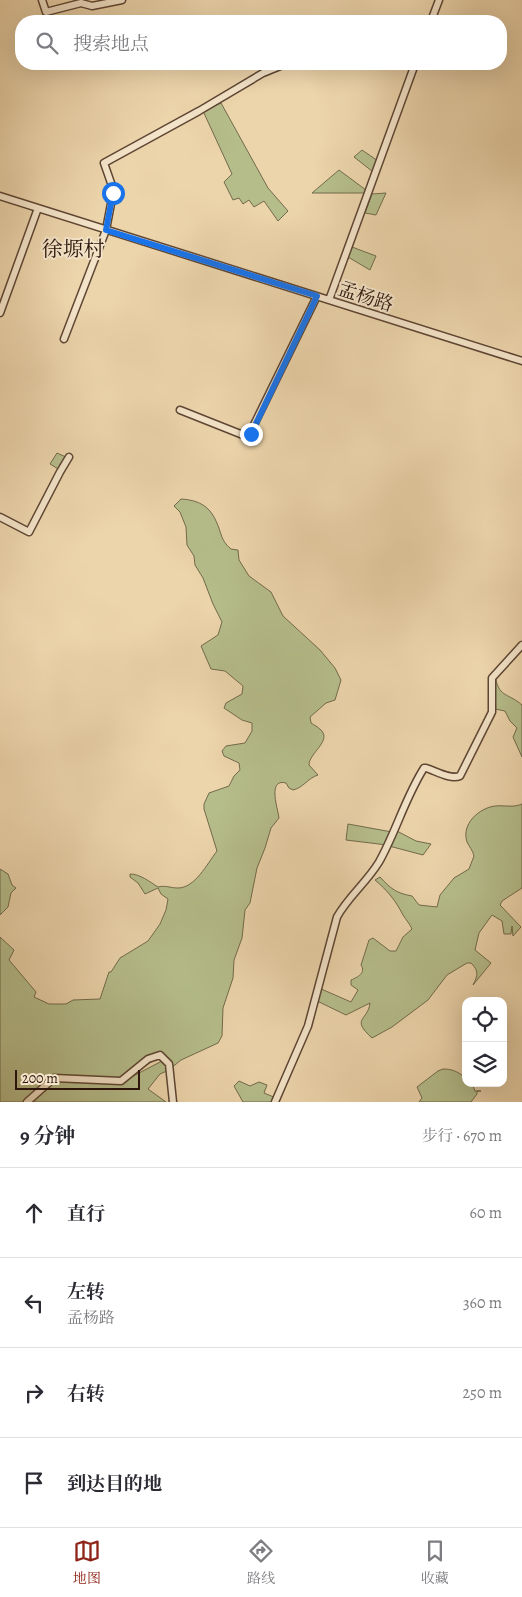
<!DOCTYPE html>
<html lang="zh">
<meta charset="utf-8">
<style>
:root{--surface:#fff;--page:#f7f7f7;--text:#2b2b33;--muted:#7c7c81;--line:#e1e1e2;--accent:#8f2418}
body{margin:0;font-family:Alegreya,"Noto Serif SC",serif;background:var(--page);color:var(--text)}
.controls{position:absolute;right:15px;bottom:15px;display:grid;overflow:hidden;border-radius:10px;box-shadow:0 5px 20px #0002}
.controls button{width:45px;height:45px;display:grid;place-items:center;padding:0;border:0;border-bottom:1px solid var(--line);background:var(--surface);color:var(--text);font:25px sans-serif}
.scale{position:absolute;left:15px;bottom:12px;width:125px;box-sizing:border-box;padding-left:5px;border:2px solid #2e160c;border-top:0;font-size:14px;line-height:18px;white-space:nowrap;color:#2e160c;-webkit-text-stroke:4px #f3e3c8;paint-order:stroke}
.stop{position:absolute;width:15px;height:15px;margin:-11px;border:4px solid #1a73e8;border-radius:50%;background:#fff}
.stop.end{background:#1a73e8;border-color:#fff;box-shadow:0 1px 5px #0008}
.list{margin:0;padding:0;list-style:none}
h2{display:flex;justify-content:space-between;align-items:center;height:65px;margin:0;padding:0 20px;font-size:21px}
h2 small{font-size:16px;font-weight:400;color:var(--muted)}
.list li{display:grid;grid-template-columns:32px 1fr auto;gap:15px;align-items:center;box-sizing:border-box;height:90px;padding:0 20px;border-top:1px solid var(--line)}
.list b{display:block;font-size:19px;white-space:nowrap}
.list p{margin:0;font-size:16px;white-space:nowrap;color:var(--muted)}
.list em{font-size:16px;font-style:normal;color:var(--muted)}
.icon{flex:none;width:28px;height:28px;fill:none;stroke:currentColor;stroke-width:2;stroke-linecap:round;stroke-linejoin:round}
.map{position:relative;flex:none;width:522px;height:1102px;overflow:hidden}
.search{position:absolute;background:var(--surface);box-shadow:0 5px 20px #0002;left:15px;right:15px;top:15px;height:55px;display:flex;align-items:center;gap:12px;box-sizing:border-box;padding:0 18px;border-radius:20px;color:var(--muted);font-size:19px}
.sheet{height:425px;background:var(--surface)}
nav{display:flex;justify-content:space-around;align-items:center;box-sizing:border-box;height:70px;border-top:1px solid var(--line);background:var(--surface);font-size:14px;color:var(--muted)}
nav a{display:grid;justify-items:center;gap:2px}
nav .on{color:var(--accent)}
.map>svg:first-child{display:block}
</style>
<div class="map">
<svg width="522" height="1102" viewBox="0 0 522 1102">
<rect width="100%" height="100%" fill="#ecd4ab"/>
<filter id="stains"><feTurbulence type="fractalNoise" baseFrequency=".004" numOctaves="4"/><feColorMatrix values="0 0 0 0 .2 0 0 0 0 .09 0 0 0 0 .02 0 0 0 .5 -.17"/></filter>
<radialGradient id="worn" r=".72"><stop offset=".6" stop-color="#630" stop-opacity="0"/><stop offset="1" stop-color="#630" stop-opacity=".3"/></radialGradient>
<path fill="#b5bd8b" stroke="#726a4c" d="M221 103 268 188 288 211 278 221 264 201 254 207 249 200 243 204 239 198 233 200 224 182 232 174 203 111Z
M362 150 381 163 377 175 354 157Z
M339 170 370 193H312Z
M386 193 376 215 365 213 372 194Z
M352 247 376 256 370 270 348 257Z
M57 453 68 458 60 470 50 464Z
M181 499C197 500 209 505 216 521 222 533 220 540 231 549L238 550 239 560 249 576 271 592 283 616 320 650 335 668 341 680 335 700 326 703 310 717 311 723C314 725 318 727 321 730 332 741 309 753 309 765L318 775C308 778 303 788 293 790L289 788 286 783C267 778 278 809 279 818L271 828 265 848 257 868 250 903 245 910 242 938 234 960 233 978 223 1008 222 1036 218 1043 181 1060 170 1069 162 1059H156L123 1080 55 1077 24 1102H0V937L14 950 9 960 36 992 34 997 49 1004H66L73 1000 100 999 109 972H111L120 958 148 941 160 924 166 910 168 899 161 894 158 888 145 894 138 883 130 877V874C140 874 150 882 158 887 166 885 170 888 178 888 195 888 207 864 217 851L204 809V804L209 793 229 786 234 776 240 770 239 763 224 756 222 751 226 746 245 743 252 731V723L242 720 224 708 226 703 242 694 243 686 225 671 211 669 201 646 218 635 222 622 213 604 203 578 195 565 194 556 187 545 186 527 180 512 174 506Z
M495 674C498 698 507 692 522 705V757L513 737 517 728 510 721 505 711 495 709 493 684Z
M522 804V888L502 901 500 905 521 927 513 936 512 926 511 934H504L502 921 492 915 479 933 475 950 491 963 473 985C478 975 479 971 471 963H467L447 975 428 1000 392 1027 372 1038C350 1018 368 1021 370 1003L346 1015 315 1000 319 988 351 1002 358 990 351 985V980C358 977 366 973 361 965L369 940 373 938 390 951H396L403 937 412 929C410 924 406 920 403 915 396 901 387 890 375 880L380 877C391 889 396 893 412 896L419 905 437 907 440 895 454 878 469 869 474 856C473 851 469 846 467 842 461 824 479 808 495 806 505 805 513 808 522 804Z
M348 824 392 832 387 845 346 840Z
M395 830 416 841 431 844 423 855 389 846Z
M0 869 8 874 12 885 16 888 11 893 8 907 0 915Z
M162 1061 169 1070 160 1074 148 1089 166 1102H28L57 1079 118 1084Z
M443 1069C453 1069 458 1072 466 1078V1083H472L475 1091H481H477V1094L471 1102H419L422 1098 417 1087 438 1071Z
M239 1081 250 1086 259 1082 267 1085 264 1093 276 1098 274 1102H243L234 1086Z"/>
<g fill="none" stroke-linecap="round" stroke-linejoin="round">
<defs>
<path id="minor" d="M42 0 46 12 81 3 92 6 122 0
M431 21 439 0
M0 196 522 361
M329 300 415 64
M0 313 38 208
M64 339 106 230 113 193 111 183 104 163 199 111 263 73 285 64
M180 410 248 437 317 296
M0 517 29 532 60 472 69 457
M27 1102 54 1078 121 1081 148 1059 160 1055 169 1064 173 1102
M275 1102 308 1026 337 917C348 897 367 882 379 862 396 832 405 798 424 768H426C436 771 450 780 460 776L492 712V678L522 645"/>
</defs>
<use href="#minor" stroke="#5e4634" stroke-width="9"/>
<use href="#minor" stroke="#f3e3c8" stroke-width="6"/>
</g>
<g fill="none" stroke-linecap="round" stroke-linejoin="round">
<path stroke="#1a73e8" stroke-width="6" d="M113 193 106 230 317 296 251 434"/>
</g>
<g text-anchor="middle" stroke-width="4" stroke-linejoin="round" paint-order="stroke">
<g font-size="19" fill="#2e160c" stroke="#f3e3c8">
<text transform="translate(366 296) rotate(18)" y="7">孟杨路</text>
</g>
<g font-size="21" fill="#2e160c" stroke="#f3e3c8">
<text x="73" y="256">徐塬村</text>
</g>
</g>
<rect width="100%" height="100%" filter="url(#stains)"/>
<rect width="100%" height="100%" fill="url(#worn)"/>
</svg>
<div class="controls">
<button><svg class="icon" aria-label="locate" viewBox="0 0 24 24"><circle cx="12" cy="12" r="6"/><path d="M12 2v4M12 18v4M2 12h4M18 12h4"/></svg></button>
<button><svg class="icon" aria-label="layers" viewBox="0 0 24 24"><path d="M12 4l9 5-9 5-9-5zM3 14l9 5 9-5"/></svg></button>
</div>
<div class="scale">200 m</div>
<div class="stop" style="left:113px;top:193px"></div>
<div class="stop end" style="left:251px;top:434px"></div>
<div class="search"><svg class="icon" aria-label="search" viewBox="0 0 24 24"><circle cx="10" cy="10" r="6"/><path d="M15 15l6 6"/></svg>搜索地点</div>
</div>
<section class="sheet">
<h2>9 分钟<small>步行 · 670 m</small></h2>
<ul class="list">
<li><svg class="icon" aria-label="ahead" viewBox="0 0 24 24"><path d="M12 20V5M6 11l6-6 6 6"/></svg><div><b>直行</b></div><em>60 m</em></li>
<li><svg class="icon" aria-label="left" viewBox="0 0 24 24"><path d="M17 20v-9H6M10 6l-5 5 5 5"/></svg><div><b>左转</b><p>孟杨路</p></div><em>360 m</em></li>
<li><svg class="icon" aria-label="right" viewBox="0 0 24 24"><path d="M7 20v-9h11M14 6l5 5-5 5"/></svg><div><b>右转</b></div><em>250 m</em></li>
<li><svg class="icon" aria-label="arrive" viewBox="0 0 24 24"><path d="M6 21V4h12l-3 4 3 4H6"/></svg><div><b>到达目的地</b></div></li>
</ul>
</section>
<nav>
<a class="on"><svg class="icon" aria-label="map" viewBox="0 0 24 24"><path d="M3 6l6-2 6 2 6-2v14l-6 2-6-2-6 2zM9 4v14M15 6v14"/></svg>地图</a>
<a><svg class="icon" aria-label="directions" viewBox="0 0 24 24"><path d="M12 3l9 9-9 9-9-9zM9 14v-3h6M13 9l2 2-2 2"/></svg>路线</a>
<a><svg class="icon" aria-label="saved" viewBox="0 0 24 24"><path d="M7 4h10v16l-5-4-5 4z"/></svg>收藏</a>
</nav>
